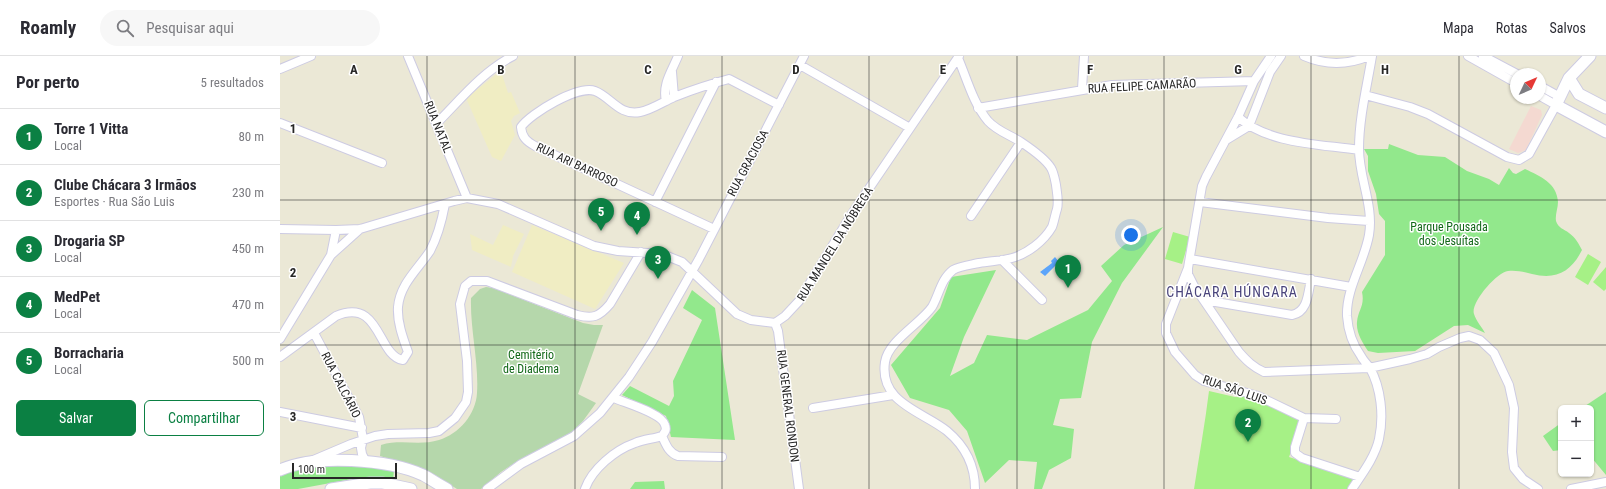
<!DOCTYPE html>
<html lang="pt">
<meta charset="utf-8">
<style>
:root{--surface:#fff;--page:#f7f7f7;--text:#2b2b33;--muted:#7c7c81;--line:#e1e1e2;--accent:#0b8043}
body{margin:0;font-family:"Roboto Condensed",sans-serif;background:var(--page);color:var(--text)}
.controls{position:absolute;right:12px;bottom:12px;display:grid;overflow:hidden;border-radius:6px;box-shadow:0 1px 3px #0004}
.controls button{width:36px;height:36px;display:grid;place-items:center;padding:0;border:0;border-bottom:1px solid var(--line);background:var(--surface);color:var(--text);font:20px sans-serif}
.compass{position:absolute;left:1230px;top:12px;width:36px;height:36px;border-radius:50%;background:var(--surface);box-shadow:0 1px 3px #0004;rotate:46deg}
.scale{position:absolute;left:12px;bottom:10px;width:105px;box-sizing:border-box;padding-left:4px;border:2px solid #272727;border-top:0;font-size:11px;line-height:14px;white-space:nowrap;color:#272727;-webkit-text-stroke:3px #fff;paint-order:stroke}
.you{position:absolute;left:851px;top:179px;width:14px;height:14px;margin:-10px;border:3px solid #fff;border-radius:50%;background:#1a73e8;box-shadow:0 0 0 6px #1a73e833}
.badge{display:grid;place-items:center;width:26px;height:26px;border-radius:50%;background:var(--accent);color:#fff;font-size:13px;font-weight:700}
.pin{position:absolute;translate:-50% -33px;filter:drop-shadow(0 1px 2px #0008)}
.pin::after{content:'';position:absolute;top:21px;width:14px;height:12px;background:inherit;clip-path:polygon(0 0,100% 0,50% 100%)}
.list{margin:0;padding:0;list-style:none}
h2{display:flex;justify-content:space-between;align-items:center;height:52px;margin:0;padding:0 16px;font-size:17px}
h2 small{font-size:13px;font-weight:400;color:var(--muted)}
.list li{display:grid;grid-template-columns:26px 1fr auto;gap:12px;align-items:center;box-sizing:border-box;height:56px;padding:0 16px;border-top:1px solid var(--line)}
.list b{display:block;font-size:15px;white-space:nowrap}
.list p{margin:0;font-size:13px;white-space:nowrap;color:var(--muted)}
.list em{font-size:13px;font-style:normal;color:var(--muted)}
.actions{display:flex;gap:8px;padding:12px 16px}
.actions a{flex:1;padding:9px 0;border:1px solid var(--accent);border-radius:6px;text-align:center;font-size:14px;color:var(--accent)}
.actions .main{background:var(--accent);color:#fff}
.icon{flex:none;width:22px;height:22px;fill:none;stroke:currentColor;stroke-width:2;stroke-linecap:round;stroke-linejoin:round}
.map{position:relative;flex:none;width:1326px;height:433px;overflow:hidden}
header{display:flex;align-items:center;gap:24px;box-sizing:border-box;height:56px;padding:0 20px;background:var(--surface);border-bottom:1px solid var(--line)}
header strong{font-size:19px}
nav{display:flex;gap:22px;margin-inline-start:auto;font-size:14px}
.search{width:280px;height:36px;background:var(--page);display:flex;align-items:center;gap:10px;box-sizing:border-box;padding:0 14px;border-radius:22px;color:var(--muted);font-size:15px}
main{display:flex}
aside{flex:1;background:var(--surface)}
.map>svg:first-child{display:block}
</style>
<header>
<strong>Roamly</strong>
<div class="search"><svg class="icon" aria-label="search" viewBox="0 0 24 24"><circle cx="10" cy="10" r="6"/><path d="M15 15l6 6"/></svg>Pesquisar aqui</div>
<nav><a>Mapa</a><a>Rotas</a><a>Salvos</a></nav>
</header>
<main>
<aside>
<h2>Por perto<small>5 resultados</small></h2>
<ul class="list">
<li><span class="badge">1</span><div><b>Torre 1 Vitta</b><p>Local</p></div><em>80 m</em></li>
<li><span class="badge">2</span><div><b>Clube Chácara 3 Irmãos</b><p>Esportes · Rua São Luis</p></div><em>230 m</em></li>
<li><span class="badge">3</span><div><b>Drogaria SP</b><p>Local</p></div><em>450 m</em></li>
<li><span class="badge">4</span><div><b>MedPet</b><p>Local</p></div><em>470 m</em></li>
<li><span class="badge">5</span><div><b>Borracharia</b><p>Local</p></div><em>500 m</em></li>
</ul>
<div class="actions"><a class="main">Salvar</a><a>Compartilhar</a></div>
</aside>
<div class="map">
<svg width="1326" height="433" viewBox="0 0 1326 433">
<rect width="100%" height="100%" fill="#ebe8d6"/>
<path fill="#f0edc3" d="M221 15 228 37 231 36 240 57 234 60 231 65 235 79 221 105 212 101 186 42Z
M223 169 244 178 233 200 231 211 192 194 190 178 213 189Z
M252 169 344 207 315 253 232 216Z"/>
<path fill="#f4d9d1" d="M1251 50 1261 54 1262 59 1246 94 1238 97 1229 93Z"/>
<path fill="#92e88c" d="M1109 88 1138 99 1165 101 1187 115 1209 123 1219 129 1229 112 1233 117 1236 118 1245 113C1260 120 1277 127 1278 146 1278 152 1275 159 1276 165 1278 172 1284 173 1289 177 1295 181 1299 188 1302 194 1291 216 1276 224 1252 218 1244 216 1236 214 1228 215 1217 216 1190 247 1194 258 1196 265 1202 271 1205 277L1188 269 1174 270 1135 295 1098 297 1088 295C1083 287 1076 277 1077 266 1078 254 1085 250 1082 236L1105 199V165L1099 158 1096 138 1088 115V100L1084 93H1108Z
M883 171 842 227 812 286 801 342 780 343 773 369 794 373 791 402 769 414 762 433H754L757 406 729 404 705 427 687 375 669 354 630 342 611 309 660 252 671 221 716 214 684 281 670 320 694 307 707 279 747 284 808 254 832 225 821 210 844 189Z
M412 234 435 252 455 384 391 381 386 360 342 339 350 330 389 350 394 340 393 325 422 264 403 252Z
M1326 336V419L1311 401V352H1302Z
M1281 367V394L1273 395 1263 380Z
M25 410H84L114 414 113 425 83 421 18 433H0V418Z
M384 425 385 433H350L355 426Z"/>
<path fill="#b5d7ab" d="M206 231 213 232 303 267 314 269H323L298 338 316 347 303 365 289 379 239 404 221 416 201 433H177L155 419 139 412 100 400 101 389C120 383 140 390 159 384 179 378 196 358 197 337 199 307 190 273 191 242L200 233Z"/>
<path fill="#a6f186" d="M893 176 910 181 902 208 885 203Z
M1308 198 1321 206 1308 229 1295 221Z
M1326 211V233L1324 235 1313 226Z
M929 335 955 341H970L1022 365 1009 401 1074 422 1067 433H914C919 400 925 368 929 335Z"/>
<path fill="#5ca5fa" d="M775 201 779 206 765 220 760 216 772 207 771 205Z"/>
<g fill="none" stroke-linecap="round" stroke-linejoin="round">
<defs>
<path id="minor" d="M128 0 187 142
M991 0 974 25 958 61 926 121 922 130 908 212 886 268V277L895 296 915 319 924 325 978 340 1024 362 1056 363
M1024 0C1045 9 1068 9 1089 0
M1188 0 1236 27
M1203 0 1237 18
M678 2C687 23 693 47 708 65 717 75 730 79 741 86 750 92 765 102 771 112 774 117 775 124 776 129 777 137 779 146 777 153 775 159 774 166 772 171 764 185 747 198 732 202 721 205 710 205 699 207 690 209 680 210 673 214 661 223 659 239 652 251 640 268 608 285 605 306 599 347 642 355 667 375 685 390 695 410 695 433
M520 9 630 72
M0 13 31 0
M392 16 394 41
M1260 30 1280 41
M802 33 804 0
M1085 39 1130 51 1148 58 1227 101 1239 104 1249 98 1276 49 1260 40
M386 45C382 28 392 15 398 0
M698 52 832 29 974 25
M958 61C988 88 1040 88 1079 94
M0 67 102 107
M156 68C180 44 202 16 233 0
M946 84 969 70 990 16 1001 0
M375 146 436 26
M920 146 1048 162 1089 165
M691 160 741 86
M0 173 56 174 80 173 174 145 187 142 218 148 314 190 338 195 382 198 402 206 457 258 471 264 495 267 505 260 519 245 571 159 679 0
M434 173 255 90C246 85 242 81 241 71 251 57 298 29 315 35 331 41 339 60 360 56 371 54 383 46 394 41 412 34 430 28 449 23L499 49
M51 199 80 173
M910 203 1071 231
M722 204 762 244
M908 212V218L914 230 959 296C967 305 973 311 984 316L1089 312 1130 303 1147 298 1159 291 1180 282 1189 280 1200 284 1214 297 1229 329 1234 352 1232 396 1234 412 1243 423 1258 433
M924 244 1012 259C1028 256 1028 237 1031 223
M495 267 498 275 519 433
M34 277 79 361 83 383 81 392 82 398 86 406
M0 283 51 199 56 174
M0 301 56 260C101 241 97 300 123 304L128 296C123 282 117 266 118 251 120 228 138 213 150 195 158 180 162 164 165 148
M533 352 613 339
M0 356 82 372
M1024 362 1015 391V397L1022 402 1080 421
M382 380C386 389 389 397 398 400L442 401
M31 405 71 388 95 380 108 378 149 377 159 375 175 362 186 346 188 336 187 305 180 248 185 230 191 225H207L297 259C313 263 319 261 330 248L361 196
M207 433 241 408 294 380 320 357 349 321 372 286 419 203 524 0
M305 433C312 413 335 394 355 387 364 383 373 383 382 380 385 376 387 374 385 369 382 357 345 347 334 342
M1072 433C1082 418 1095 401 1099 383 1104 360 1101 332 1090 312 1087 308 1083 304 1081 300 1073 289 1068 274 1067 260 1066 232 1084 207 1089 179 1094 150 1079 122 1079 93 1079 62 1087 30 1092 0
M1291 433 1326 426"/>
<path id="secondary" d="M1310 0 1289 22 1276 49 1326 76
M1289 22 1299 38 1326 52
M0 414C35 398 108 403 143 419 151 423 159 429 167 433
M51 433 90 427H103L131 433"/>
</defs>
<use href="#minor" stroke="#cdcbe2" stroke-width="10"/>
<use href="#secondary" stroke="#cdcbe2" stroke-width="13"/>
<use href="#minor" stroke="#fff" stroke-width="8"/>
<use href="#secondary" stroke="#fff" stroke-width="11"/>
</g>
<path fill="none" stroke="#272727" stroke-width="1" stroke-opacity="0.55" d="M147 0V433M295 0V433M442 0V433M589 0V433M737 0V433M884 0V433M1031 0V433M1179 0V433M0 144H1326M0 289H1326"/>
<g text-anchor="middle" stroke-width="3" stroke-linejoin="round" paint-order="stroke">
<g font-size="12" fill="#272727" stroke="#fff">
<text transform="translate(862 30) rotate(-3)" y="4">RUA FELIPE CAMARÃO</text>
<text transform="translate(158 71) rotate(68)" y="4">RUA NATAL</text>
<text transform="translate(468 107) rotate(-62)" y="4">RUA GRACIOSA</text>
<text transform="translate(297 109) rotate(25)" y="4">RUA ARI BARROSO</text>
<text transform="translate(555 188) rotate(-58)" y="4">RUA MANOEL DA NÓBREGA</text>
<text transform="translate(61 329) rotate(63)" y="4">RUA CALCÁRIO</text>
<text transform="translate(955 334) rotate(19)" y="4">RUA SÃO LUIS</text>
<text transform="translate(508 350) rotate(83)" y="4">RUA GENERAL RONDON</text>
</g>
<g font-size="12" fill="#126818" stroke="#fff">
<text x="1169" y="175">Parque Pousada<tspan x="1169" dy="14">dos Jesuítas</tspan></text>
<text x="251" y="303">Cemitério<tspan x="251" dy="14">de Diadema</tspan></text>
</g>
<g font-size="14" letter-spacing="1" fill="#49447b" stroke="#fff">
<text x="952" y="241">CHÁCARA HÚNGARA</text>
</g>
</g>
<g font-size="13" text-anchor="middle" font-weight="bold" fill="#272727" stroke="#fff" stroke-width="3" stroke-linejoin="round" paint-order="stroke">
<text x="74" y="18">A</text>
<text x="221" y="18">B</text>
<text x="368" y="18">C</text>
<text x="516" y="18">D</text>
<text x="663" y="18">E</text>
<text x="810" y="18">F</text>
<text x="958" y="18">G</text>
<text x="1105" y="18">H</text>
<text x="13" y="77">1</text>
<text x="13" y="221">2</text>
<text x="13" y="365">3</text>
</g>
</svg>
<div class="controls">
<button>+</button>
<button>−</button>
</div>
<svg class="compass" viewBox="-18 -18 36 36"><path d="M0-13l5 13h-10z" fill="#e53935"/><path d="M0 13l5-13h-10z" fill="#7c7c81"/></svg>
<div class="scale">100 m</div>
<div class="you"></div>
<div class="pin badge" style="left:788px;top:232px">1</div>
<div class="pin badge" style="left:968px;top:386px">2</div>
<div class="pin badge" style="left:378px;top:223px">3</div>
<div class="pin badge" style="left:357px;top:179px">4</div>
<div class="pin badge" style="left:321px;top:175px">5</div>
</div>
</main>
